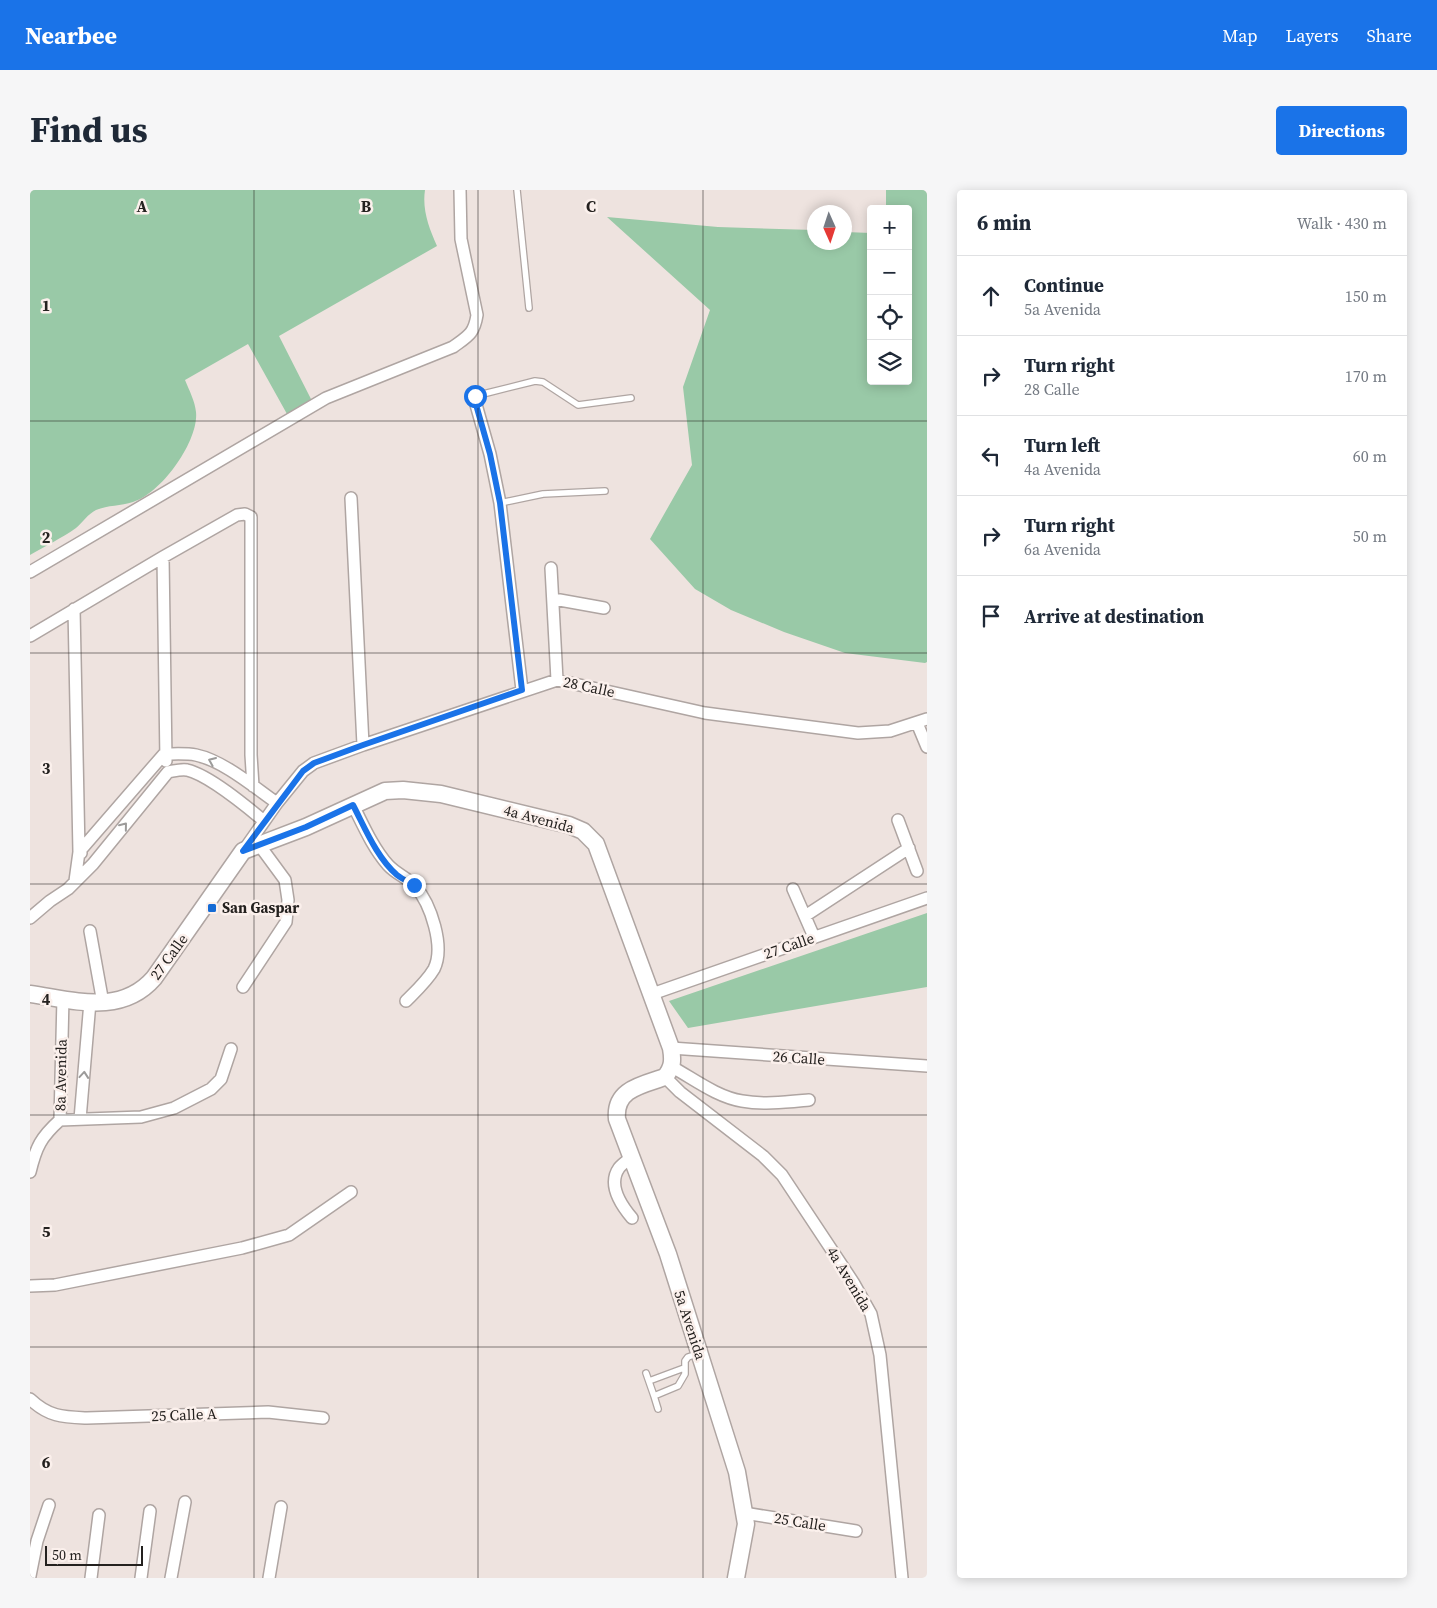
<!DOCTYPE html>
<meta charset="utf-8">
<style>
:root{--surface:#fff;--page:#f6f6f7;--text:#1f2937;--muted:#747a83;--line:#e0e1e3;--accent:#1a73e8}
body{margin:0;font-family:"Source Serif 4",serif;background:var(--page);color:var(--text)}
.controls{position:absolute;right:15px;top:15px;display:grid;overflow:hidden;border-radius:5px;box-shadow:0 2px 12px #0003}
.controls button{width:45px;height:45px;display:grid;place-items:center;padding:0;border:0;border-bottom:1px solid var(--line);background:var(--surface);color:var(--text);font:25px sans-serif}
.compass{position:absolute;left:777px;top:15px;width:45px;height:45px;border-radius:50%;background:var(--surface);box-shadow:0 2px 12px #0003;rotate:177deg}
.scale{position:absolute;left:15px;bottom:12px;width:98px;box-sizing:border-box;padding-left:5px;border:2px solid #24211f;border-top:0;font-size:14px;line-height:18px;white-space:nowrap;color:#24211f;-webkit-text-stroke:4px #fbf0ec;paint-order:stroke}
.stop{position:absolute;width:15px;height:15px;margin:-11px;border:4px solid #1a73e8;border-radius:50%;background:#fff}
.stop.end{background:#1a73e8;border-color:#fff;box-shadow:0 1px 5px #0008}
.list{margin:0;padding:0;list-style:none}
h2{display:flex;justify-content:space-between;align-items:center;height:65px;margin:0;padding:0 20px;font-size:21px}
h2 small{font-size:16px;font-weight:400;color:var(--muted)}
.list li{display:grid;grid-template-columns:32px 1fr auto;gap:15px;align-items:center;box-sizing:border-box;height:80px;padding:0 20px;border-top:1px solid var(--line)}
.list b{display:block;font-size:19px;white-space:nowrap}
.list p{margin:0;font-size:16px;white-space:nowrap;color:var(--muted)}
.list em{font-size:16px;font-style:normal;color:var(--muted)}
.icon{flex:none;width:28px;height:28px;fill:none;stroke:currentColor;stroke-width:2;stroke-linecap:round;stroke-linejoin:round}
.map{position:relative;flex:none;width:897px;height:1388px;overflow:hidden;border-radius:5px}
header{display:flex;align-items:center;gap:30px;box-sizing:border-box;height:70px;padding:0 25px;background:var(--accent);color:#fff}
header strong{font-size:24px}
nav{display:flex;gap:28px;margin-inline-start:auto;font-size:18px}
.intro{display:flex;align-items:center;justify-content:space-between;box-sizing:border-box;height:120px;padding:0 30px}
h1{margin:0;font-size:35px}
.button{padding:12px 22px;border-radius:5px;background:var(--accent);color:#fff;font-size:18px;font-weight:700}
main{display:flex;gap:30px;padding:0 30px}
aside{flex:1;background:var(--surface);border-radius:5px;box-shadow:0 2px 12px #0003}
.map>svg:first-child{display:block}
</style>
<header>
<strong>Nearbee</strong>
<nav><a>Map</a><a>Layers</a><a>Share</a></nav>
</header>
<div class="intro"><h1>Find us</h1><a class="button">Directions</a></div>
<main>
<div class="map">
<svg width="897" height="1388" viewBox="0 0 897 1388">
<rect width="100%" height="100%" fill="#eee3df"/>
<path fill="#99c9a7" d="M0 0H395C392 20 399 38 407 56L249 146 282 211 257 224 218 154 155 190C159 200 165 211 166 222 169 251 131 304 103 312 91 316 78 315 66 320 58 324 53 332 46 338 32 348 15 356 0 365Z
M856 0H897V472L895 473 815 463 754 442 701 420 665 399 620 349 662 275 653 197 680 120 577 27 688 37 784 40V52H814L815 42 841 43V191H878V19H856Z
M897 723V797L658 838 639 811Z"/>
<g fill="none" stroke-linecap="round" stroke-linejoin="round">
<defs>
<path id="lane" d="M487 0 499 118
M445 206 505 191 513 192 548 215 601 208
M470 313 513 304 575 301
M616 1183 624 1206
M619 1191 654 1178
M628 1219 624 1206 648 1196 655 1184V1171L658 1167 667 1164"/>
<path id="street" d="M445 206V211L460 264 470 313 492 500
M321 308 333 555
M133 367 136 571
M521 378 527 490
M0 382 296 208 423 157C438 146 444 144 447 125L431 49 430 0
M524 409 574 418
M44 419 49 662 51 663
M0 446 133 367 207 325 215 324 221 327V565L223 596
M887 533 897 557
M323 615C333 635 343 658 358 675 366 684 378 688 385 696 401 714 415 757 404 779 397 791 386 801 376 811
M868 630 887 681
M214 660 247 613 273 581 284 573 333 555 527 490 675 523 828 543 860 541 897 529
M45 691 49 662 134 564C144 564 156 563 166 565 194 571 224 597 247 613
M763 699 784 747
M775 726 879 658
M0 728 20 711 38 699 63 674 138 582C144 581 151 579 157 580 179 585 216 616 234 631
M60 741 73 813
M213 797 256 732 258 710 255 690 230 656
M622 804 897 708
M641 858 897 876
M642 877C664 889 687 907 712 911 734 915 758 912 779 910
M635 887 650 902 733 966 752 985 823 1092 841 1124 850 1165 872 1388
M50 929 60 812
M30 930 111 927 144 918 181 899 191 889 201 859
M602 967C598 970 592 974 589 978 577 995 591 1015 602 1028
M0 982C6 957 11 947 30 930L33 808
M0 1096 25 1095 212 1058 259 1045 321 1002
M0 1209C19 1227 33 1227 57 1228L238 1222 293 1228
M714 1323 826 1341
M0 1386 7 1351 19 1315
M61 1388 69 1325
M111 1388 120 1321
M141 1388 155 1312
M239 1388 251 1317"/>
<path id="secondary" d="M0 804C43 810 91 826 124 788L213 661 276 637 355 601 373 600 411 604 539 635 553 641 566 654 641 858C643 870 643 877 635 887 612 895 584 899 587 929L638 1064 707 1282 716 1334 706 1388"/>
</defs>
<use href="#lane" stroke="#afa5a2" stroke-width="8"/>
<use href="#street" stroke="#afa5a2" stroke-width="14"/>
<use href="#secondary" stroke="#afa5a2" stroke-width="19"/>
<use href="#lane" stroke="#fff" stroke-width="5.5"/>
<use href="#street" stroke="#fff" stroke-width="11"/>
<use href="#secondary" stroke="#fff" stroke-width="16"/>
</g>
<defs><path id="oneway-chevron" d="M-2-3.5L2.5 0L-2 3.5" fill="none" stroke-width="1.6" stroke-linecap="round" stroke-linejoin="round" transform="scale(1.25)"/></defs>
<g stroke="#9c9b9a">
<use href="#oneway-chevron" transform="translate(182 571) rotate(-157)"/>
<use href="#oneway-chevron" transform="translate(94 636) rotate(-51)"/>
<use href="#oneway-chevron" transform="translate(54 885) rotate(-85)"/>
</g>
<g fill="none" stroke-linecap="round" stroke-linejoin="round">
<path stroke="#1a73e8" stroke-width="6" d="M384 695C379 692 372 689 367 685 347 668 335 638 323 615L276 637 213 661 273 581 284 573 333 555 492 500 470 313 460 264 445 211V206"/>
</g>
<path fill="none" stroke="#24211f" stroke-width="1" stroke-opacity="0.55" d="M224 0V1388M448 0V1388M673 0V1388M0 231H897M0 463H897M0 694H897M0 925H897M0 1157H897"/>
<rect fill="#156bd5" stroke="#fbf0ec" stroke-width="2" x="177" y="713" width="10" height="10" rx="2.5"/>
<g text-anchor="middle" stroke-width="5" stroke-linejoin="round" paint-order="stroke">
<g font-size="15" fill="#24211f" stroke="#fbf0ec">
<text transform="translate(559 497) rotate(12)" y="5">28 Calle</text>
<text transform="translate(509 629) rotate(15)" y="5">4a Avenida</text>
<text transform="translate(759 756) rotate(-19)" y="5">27 Calle</text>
<text transform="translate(139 767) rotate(-54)" y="5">27 Calle</text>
<text transform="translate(769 868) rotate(4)" y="5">26 Calle</text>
<text transform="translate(31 885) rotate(-89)" y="5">8a Avenida</text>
<text transform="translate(819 1089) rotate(59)" y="5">4a Avenida</text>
<text transform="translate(660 1135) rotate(72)" y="5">5a Avenida</text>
<text transform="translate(154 1225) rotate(-2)" y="5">25 Calle A</text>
<text transform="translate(770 1332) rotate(9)" y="5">25 Calle</text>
</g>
<g font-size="15" font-weight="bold" fill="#24211f" stroke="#fbf0ec" text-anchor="start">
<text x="192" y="723">San Gaspar</text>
</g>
</g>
<g font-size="16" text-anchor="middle" font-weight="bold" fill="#24211f" stroke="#fbf0ec" stroke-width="5" stroke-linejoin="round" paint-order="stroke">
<text x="112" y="22">A</text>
<text x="336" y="22">B</text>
<text x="561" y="22">C</text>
<text x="16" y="121">1</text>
<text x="16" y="353">2</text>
<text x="16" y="584">3</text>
<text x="16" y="815">4</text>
<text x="16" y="1047">5</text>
<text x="16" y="1278">6</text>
</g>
</svg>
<div class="controls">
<button>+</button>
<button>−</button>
<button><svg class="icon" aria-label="locate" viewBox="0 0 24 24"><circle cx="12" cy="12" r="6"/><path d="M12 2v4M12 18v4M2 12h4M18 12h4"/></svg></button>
<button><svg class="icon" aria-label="layers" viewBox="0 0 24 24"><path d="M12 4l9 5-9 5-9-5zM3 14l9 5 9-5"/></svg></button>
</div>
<svg class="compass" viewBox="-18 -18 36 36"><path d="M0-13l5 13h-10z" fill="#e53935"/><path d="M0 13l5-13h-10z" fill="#747a83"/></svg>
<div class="scale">50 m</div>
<div class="stop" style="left:445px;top:206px"></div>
<div class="stop end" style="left:384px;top:695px"></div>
</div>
<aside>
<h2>6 min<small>Walk · 430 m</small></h2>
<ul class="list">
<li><svg class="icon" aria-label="ahead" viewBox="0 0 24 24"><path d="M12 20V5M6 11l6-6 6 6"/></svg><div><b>Continue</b><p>5a Avenida</p></div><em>150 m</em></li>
<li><svg class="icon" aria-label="right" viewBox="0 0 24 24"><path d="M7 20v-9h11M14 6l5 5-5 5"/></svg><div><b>Turn right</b><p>28 Calle</p></div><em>170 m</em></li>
<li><svg class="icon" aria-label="left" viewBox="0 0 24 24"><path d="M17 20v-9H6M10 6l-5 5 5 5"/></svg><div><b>Turn left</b><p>4a Avenida</p></div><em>60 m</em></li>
<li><svg class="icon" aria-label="right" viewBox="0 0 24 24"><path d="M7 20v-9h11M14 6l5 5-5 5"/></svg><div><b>Turn right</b><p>6a Avenida</p></div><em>50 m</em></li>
<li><svg class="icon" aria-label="arrive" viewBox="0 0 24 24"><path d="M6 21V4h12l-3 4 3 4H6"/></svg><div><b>Arrive at destination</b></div></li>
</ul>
</aside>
</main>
